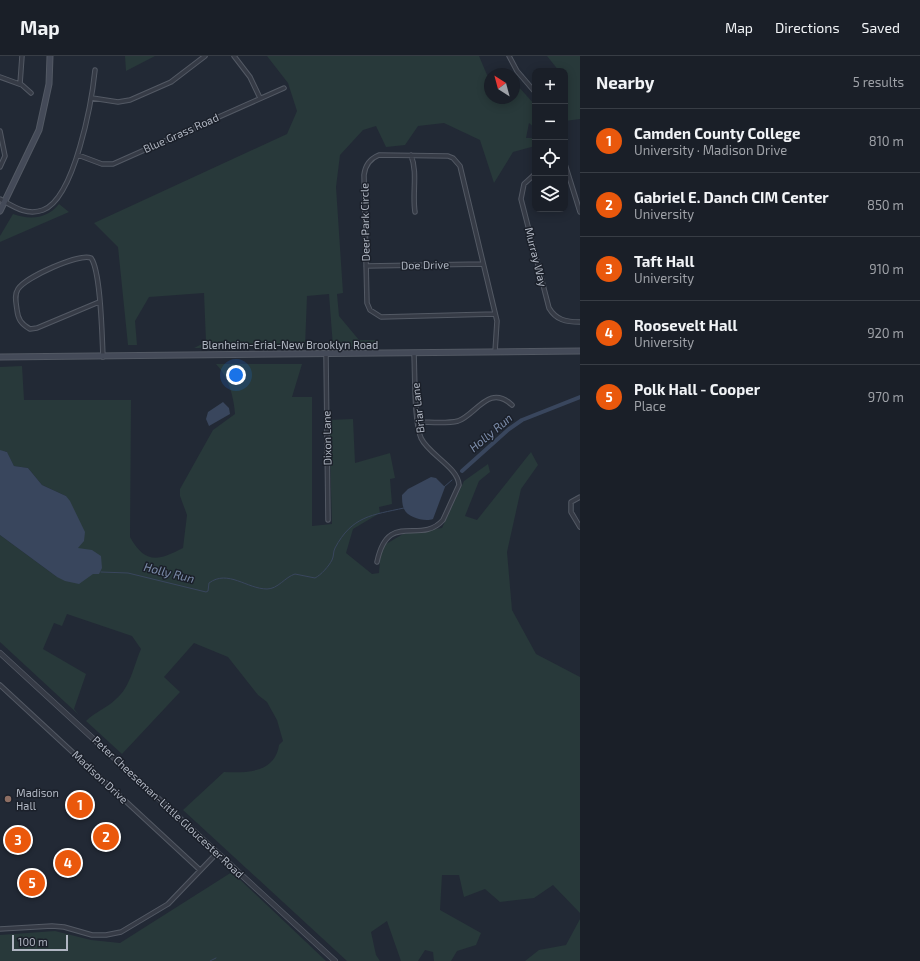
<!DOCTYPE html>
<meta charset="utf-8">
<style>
:root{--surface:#1a1f28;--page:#232730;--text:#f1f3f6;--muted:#9fa2a8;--line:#383d45;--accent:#ea580c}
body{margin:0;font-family:"Exo 2",sans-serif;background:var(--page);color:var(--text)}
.controls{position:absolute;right:12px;top:12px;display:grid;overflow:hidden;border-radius:8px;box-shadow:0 2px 10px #0003}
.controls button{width:36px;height:36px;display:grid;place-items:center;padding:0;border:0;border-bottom:1px solid var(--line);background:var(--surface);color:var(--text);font:20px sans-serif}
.compass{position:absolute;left:484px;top:12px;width:36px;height:36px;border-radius:50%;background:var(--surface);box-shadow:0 2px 10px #0003;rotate:324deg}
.scale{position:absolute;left:12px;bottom:10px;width:56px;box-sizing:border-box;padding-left:4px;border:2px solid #b0b6c2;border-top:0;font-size:11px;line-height:14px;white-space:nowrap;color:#b0b6c2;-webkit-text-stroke:3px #1b202a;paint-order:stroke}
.you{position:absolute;left:236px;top:319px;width:14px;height:14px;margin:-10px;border:3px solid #fff;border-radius:50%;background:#1a73e8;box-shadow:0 0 0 6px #1a73e833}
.badge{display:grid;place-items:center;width:26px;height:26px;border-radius:50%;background:var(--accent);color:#fff;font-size:13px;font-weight:700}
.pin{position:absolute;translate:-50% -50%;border:2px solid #fff;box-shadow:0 1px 4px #0006}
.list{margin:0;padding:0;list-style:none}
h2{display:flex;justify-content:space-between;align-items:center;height:52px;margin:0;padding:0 16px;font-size:17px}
h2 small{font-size:13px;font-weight:400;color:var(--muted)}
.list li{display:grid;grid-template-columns:26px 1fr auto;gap:12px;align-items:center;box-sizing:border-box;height:64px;padding:0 16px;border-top:1px solid var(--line)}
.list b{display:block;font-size:15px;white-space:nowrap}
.list p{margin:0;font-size:13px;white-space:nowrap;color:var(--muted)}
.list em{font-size:13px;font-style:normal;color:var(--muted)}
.icon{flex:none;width:22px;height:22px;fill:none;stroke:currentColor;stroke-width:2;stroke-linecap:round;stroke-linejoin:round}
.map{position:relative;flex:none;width:580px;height:905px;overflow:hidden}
header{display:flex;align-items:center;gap:24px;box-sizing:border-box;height:56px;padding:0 20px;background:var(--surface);border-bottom:1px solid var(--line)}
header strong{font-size:19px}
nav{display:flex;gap:22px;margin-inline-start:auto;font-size:14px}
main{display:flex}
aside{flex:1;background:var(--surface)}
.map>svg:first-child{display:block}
</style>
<header>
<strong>Map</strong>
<nav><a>Map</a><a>Directions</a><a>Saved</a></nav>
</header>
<main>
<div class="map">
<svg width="580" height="905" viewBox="0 0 580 905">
<rect width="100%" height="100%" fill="#222935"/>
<path fill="#28393a" d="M125 0H155L126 15Z
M267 0H479L490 26V42H514V30L517 29 535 49V72L529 67 526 82H535V90L513 96 494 127 480 84 444 67 418 70 405 89 386 91 376 70 363 74 340 99 336 131 343 237 337 238 339 260 359 284H379V290L333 291 329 238 307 240 305 291 194 292 206 286 204 237 149 241 135 265 137 289H128L118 191 94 167 287 78 297 55 288 27Z
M547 0H580V63L565 65V15H559Z
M59 148 69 156 0 186V180L13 158C30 164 47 163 59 148Z
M216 308H302L292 341H312V470L332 468 329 364 353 363 355 407 390 397 395 422 390 423 392 448 379 451 380 457 353 473 346 497 372 518 379 517 381 491 403 478 442 472 464 425 488 408 490 416 479 425 465 460 477 464 531 396 538 409 521 433 507 496 512 554 536 598 580 621V857L553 829 534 842 500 846 485 833 464 841 459 819H442L440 854 481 877 476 889 457 895 451 905H434L433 896 425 894 418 905H401L387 865 371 876 376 899 380 905H347L183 754 224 716C247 717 275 717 279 689L283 685 277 664 267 646 258 639 228 601 194 587 164 621 180 636 122 698 86 665C95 656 107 652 116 643 130 632 134 609 141 593L132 580 67 558 62 570 54 567 43 593 86 618 74 653 79 659 0 586V479L57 521 78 492 66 440 42 429 28 412 14 410 6 395 0 399V311L22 310 24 344H131L130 481C145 508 158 505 183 492L187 459 180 440V433L213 374 235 358C234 341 228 320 216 308Z
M232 816 326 905H0V879L55 875 91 884 120 887Z
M580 863V905H525L539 894 566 889Z"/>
<path fill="#39465d" d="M223 346 229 352 230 358 209 370 206 363 208 356Z
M0 394 7 396 14 410 28 412 42 429 66 440 70 445 85 476 84 485 78 492 92 494 101 500 102 512 99 518H93L79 528 65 525 57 521 0 479Z
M431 421 436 422 445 431 433 463C425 466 408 462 404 453 402 449 402 443 402 439L408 433Z"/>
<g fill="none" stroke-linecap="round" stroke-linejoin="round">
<path stroke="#39465d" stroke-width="1" d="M444 431 452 424
M101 516 128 517 206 536 208 535 209 527C228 513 247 533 267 533 278 533 285 521 295 518L315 522C321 519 329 510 332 504 334 500 333 496 335 492 352 460 372 459 404 452
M210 905 216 902"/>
<path stroke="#39465d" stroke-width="4" d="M462 415 509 373 522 364 580 341"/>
<defs>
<path id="minor" d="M234 0 250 21 260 42
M509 0 517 15 535 36
M0 21 22 29 31 37
M20 28 22 0
M92 42 118 46 130 44 171 26 205 0
M0 75 5 100 0 111
M78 99 102 108H113L284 32
M411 99C418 117 412 137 415 156
M565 108 580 156
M535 118 524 128 521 143 549 252C556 264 566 266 580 266
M0 143C14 151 27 160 43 154 75 142 92 44 95 14
M366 210 483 208
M99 246 37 272 30 273C21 268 18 263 17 254 16 246 14 239 18 233 26 221 79 197 91 202 101 215 102 281 103 301
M495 296 497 265 460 110 453 102 448 100 379 99C369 103 365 110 364 119L367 247 370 254 381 261 495 258
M326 299 328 464
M418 366C430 366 446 368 458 365 476 359 489 327 512 349
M580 441 571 446V456L580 471
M377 506C388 453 420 490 443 464L459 429C458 411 429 399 421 382 414 366 415 318 414 298
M0 629 200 814
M0 873 52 870 64 871 92 879H106L121 876 168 848 217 797"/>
<path id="tertiary" d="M0 597 335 905"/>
<path id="secondary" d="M0 155 39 74 49 28 50 0
M0 301 580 295"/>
</defs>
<use href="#minor" stroke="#535964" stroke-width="5.5"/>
<use href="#tertiary" stroke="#535964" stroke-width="6"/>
<use href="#secondary" stroke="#535964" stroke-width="7"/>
<use href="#minor" stroke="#363b46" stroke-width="3.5"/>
<use href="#tertiary" stroke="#363b46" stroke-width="4.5"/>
<use href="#secondary" stroke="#444a58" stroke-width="5"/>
</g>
<circle fill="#8d6e63" stroke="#1b202a" stroke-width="1.5" cx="8" cy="743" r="4"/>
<g text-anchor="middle" stroke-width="3" stroke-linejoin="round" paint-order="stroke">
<g font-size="11" fill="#b0b6c2" stroke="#1b202a">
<text transform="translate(181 77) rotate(-24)" y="4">Blue Grass Road</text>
<text transform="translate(365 166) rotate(-91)" y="4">Deer Park Circle</text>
<text transform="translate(536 201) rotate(76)" y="4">Murray Way</text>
<text transform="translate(425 209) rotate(-1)" y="4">Doe Drive</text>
<text x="290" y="293">Blenheim-Erial-New Brooklyn Road</text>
<text transform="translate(418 352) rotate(-96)" y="4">Briar Lane</text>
<text transform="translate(327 382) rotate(-91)" y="4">Dixon Lane</text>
<text transform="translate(100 721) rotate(43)" y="4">Madison Drive</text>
<text transform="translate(168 751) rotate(43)" y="4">Peter Cheeseman-Little Gloucester Road</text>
</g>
<g font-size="11" fill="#b0b6c2" stroke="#1b202a" text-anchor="start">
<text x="16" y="741">Madison<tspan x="16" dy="13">Hall</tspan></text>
</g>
<g font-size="12" font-style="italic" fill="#7b8ba8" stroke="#1b202a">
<text transform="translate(491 377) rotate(-40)" y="4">Holly Run</text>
<text transform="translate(169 517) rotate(14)" y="4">Holly Run</text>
</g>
</g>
</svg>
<div class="controls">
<button>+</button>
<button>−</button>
<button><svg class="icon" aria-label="locate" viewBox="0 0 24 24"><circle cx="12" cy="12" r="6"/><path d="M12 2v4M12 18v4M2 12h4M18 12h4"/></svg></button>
<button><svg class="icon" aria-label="layers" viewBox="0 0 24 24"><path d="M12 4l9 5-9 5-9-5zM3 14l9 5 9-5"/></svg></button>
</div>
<svg class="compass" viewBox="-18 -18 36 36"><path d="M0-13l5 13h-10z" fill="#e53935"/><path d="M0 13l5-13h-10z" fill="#9fa2a8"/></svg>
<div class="scale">100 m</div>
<div class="you"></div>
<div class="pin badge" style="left:80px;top:749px">1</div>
<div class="pin badge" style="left:106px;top:781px">2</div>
<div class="pin badge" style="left:18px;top:784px">3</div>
<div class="pin badge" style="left:68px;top:807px">4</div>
<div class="pin badge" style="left:32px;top:827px">5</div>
</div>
<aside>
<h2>Nearby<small>5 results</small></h2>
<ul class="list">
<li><span class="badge">1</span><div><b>Camden County College</b><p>University · Madison Drive</p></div><em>810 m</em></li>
<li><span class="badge">2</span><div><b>Gabriel E. Danch CIM Center</b><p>University</p></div><em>850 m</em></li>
<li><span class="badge">3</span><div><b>Taft Hall</b><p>University</p></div><em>910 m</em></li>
<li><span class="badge">4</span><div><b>Roosevelt Hall</b><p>University</p></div><em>920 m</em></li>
<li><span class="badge">5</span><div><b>Polk Hall - Cooper</b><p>Place</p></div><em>970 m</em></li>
</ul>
</aside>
</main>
